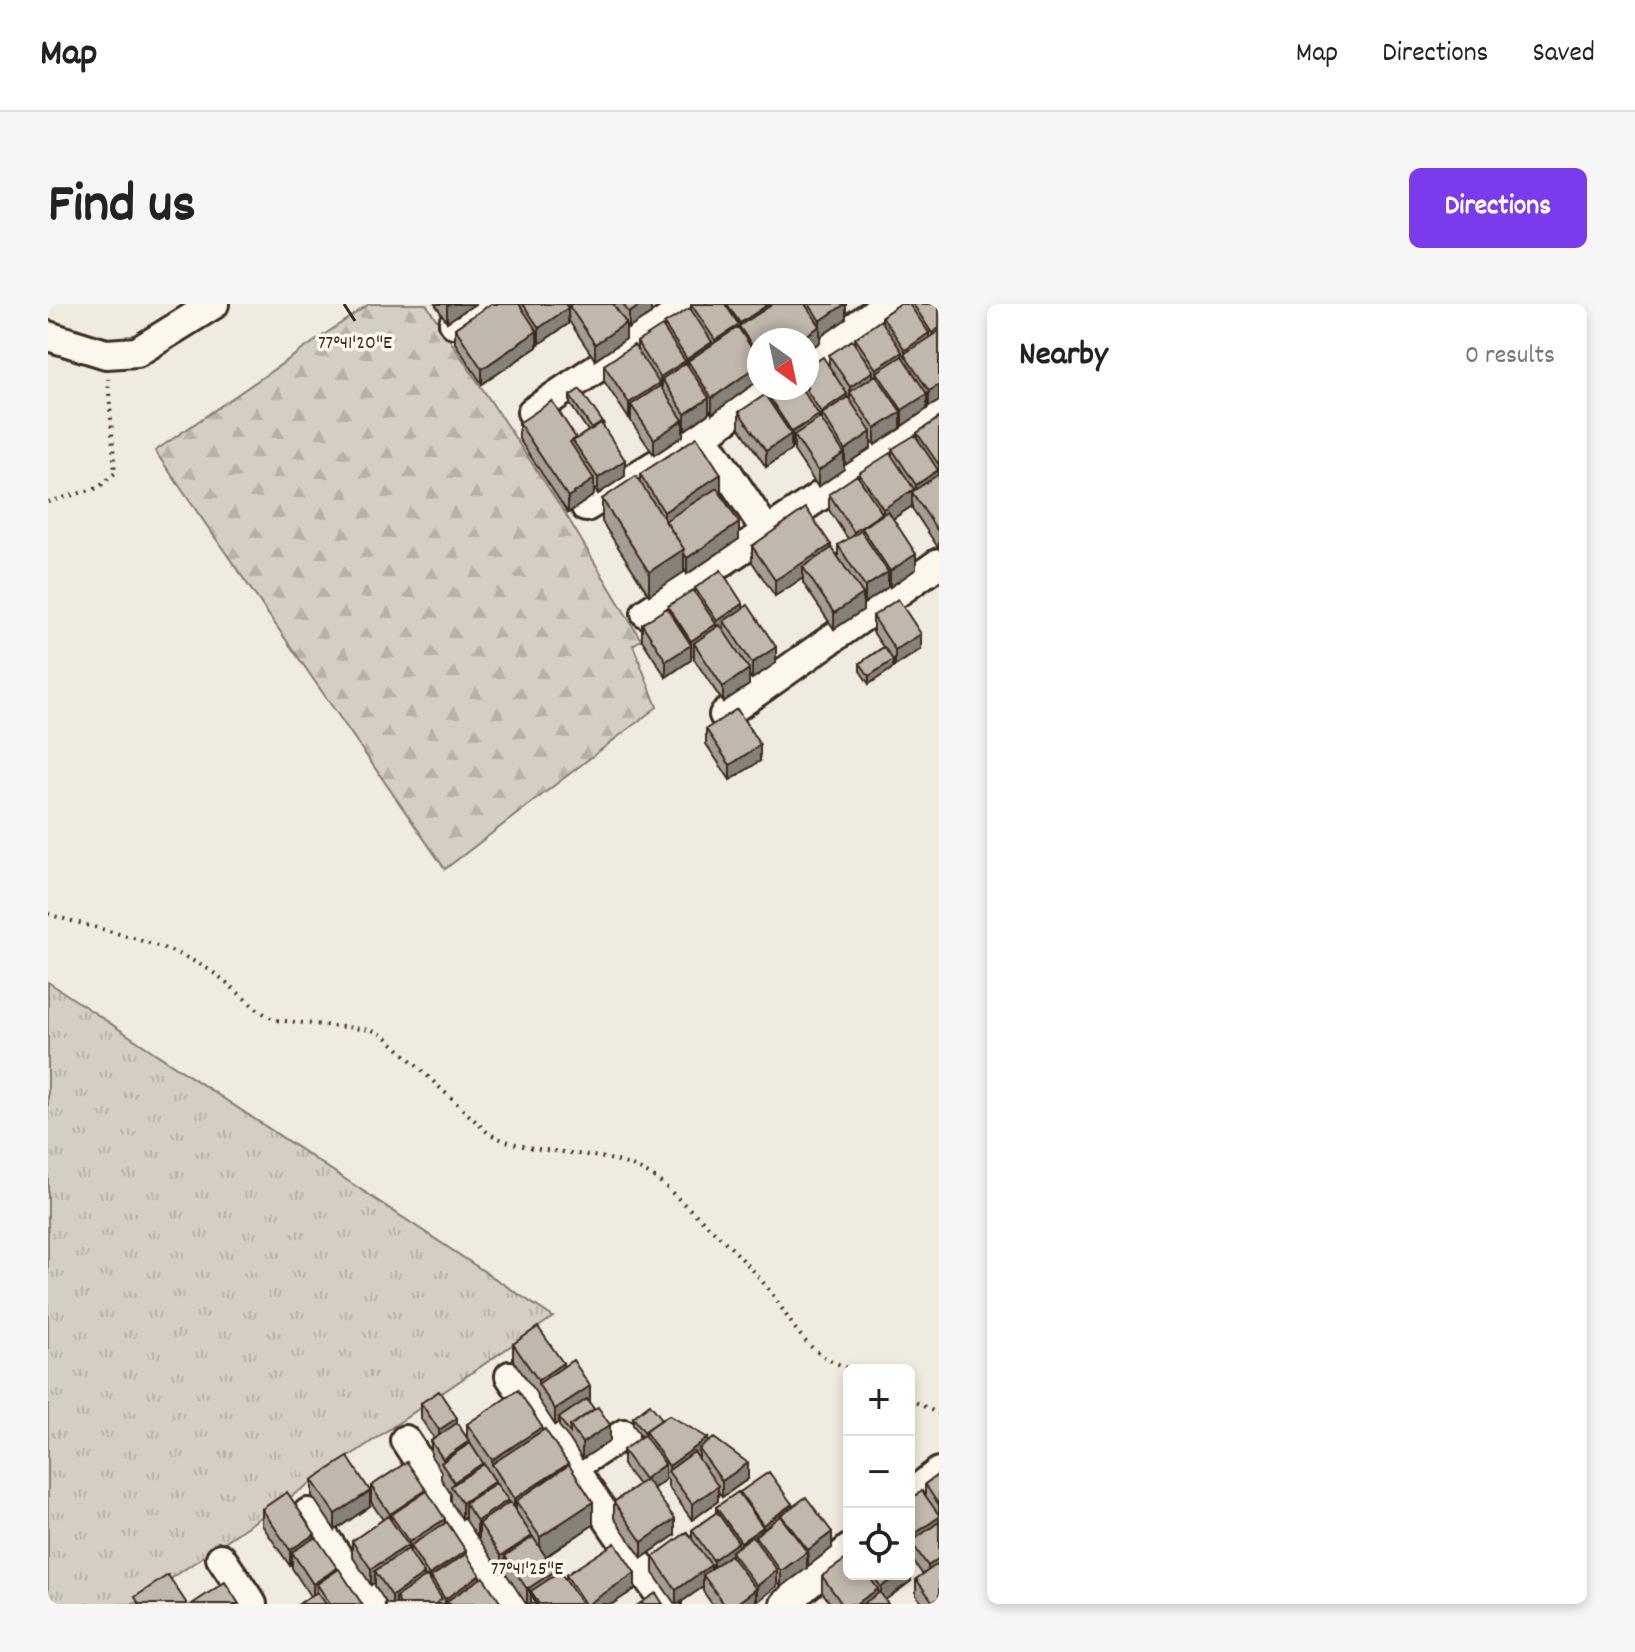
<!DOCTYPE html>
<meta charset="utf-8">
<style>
:root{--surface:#fff;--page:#f6f6f6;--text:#222;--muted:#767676;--line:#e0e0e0;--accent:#7c3aed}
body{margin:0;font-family:Dekko,sans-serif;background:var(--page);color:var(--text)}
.controls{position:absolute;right:24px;bottom:24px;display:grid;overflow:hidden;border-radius:12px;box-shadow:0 4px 12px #0003}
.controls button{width:72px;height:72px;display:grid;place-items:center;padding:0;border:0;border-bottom:2px solid var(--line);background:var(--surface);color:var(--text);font:40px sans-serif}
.compass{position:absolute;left:699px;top:24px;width:72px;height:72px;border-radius:50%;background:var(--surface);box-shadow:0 4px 12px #0003;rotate:147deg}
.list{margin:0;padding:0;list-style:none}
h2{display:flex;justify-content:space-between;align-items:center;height:104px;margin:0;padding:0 32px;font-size:34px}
h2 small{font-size:26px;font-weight:400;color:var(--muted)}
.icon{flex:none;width:44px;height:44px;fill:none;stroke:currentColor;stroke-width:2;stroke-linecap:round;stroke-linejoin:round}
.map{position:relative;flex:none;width:891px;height:1300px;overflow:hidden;border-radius:12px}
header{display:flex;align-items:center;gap:48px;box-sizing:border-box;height:112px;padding:0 40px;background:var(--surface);border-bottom:2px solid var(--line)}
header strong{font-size:38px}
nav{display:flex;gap:44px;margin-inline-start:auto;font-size:28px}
.intro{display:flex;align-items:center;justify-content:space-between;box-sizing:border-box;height:192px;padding:0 48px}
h1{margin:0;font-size:56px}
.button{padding:20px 36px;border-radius:12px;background:var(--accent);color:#fff;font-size:28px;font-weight:700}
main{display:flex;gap:48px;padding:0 48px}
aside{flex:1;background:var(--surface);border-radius:12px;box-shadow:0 4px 12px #0003}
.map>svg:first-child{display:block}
</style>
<header>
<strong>Map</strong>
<nav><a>Map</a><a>Directions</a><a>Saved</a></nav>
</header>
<div class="intro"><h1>Find us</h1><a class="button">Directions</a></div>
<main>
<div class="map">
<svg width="891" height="1300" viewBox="0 0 891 1300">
<defs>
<pattern id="grass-tufts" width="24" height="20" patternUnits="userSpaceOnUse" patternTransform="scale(2)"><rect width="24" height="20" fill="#d5cec3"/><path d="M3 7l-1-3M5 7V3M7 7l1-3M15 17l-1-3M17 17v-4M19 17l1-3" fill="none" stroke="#b8b1a7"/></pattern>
<pattern id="forest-firs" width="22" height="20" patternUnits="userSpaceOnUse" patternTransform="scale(2)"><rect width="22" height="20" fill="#d5cec3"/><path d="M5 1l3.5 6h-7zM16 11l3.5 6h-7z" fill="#b8b1a7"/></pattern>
</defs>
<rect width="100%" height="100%" fill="#f0ebe0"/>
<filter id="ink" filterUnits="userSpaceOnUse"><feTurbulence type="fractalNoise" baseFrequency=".0125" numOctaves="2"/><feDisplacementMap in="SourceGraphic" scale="16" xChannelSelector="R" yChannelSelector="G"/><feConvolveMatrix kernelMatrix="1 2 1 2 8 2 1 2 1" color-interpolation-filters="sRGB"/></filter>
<g filter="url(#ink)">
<path fill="url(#grass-tufts)" stroke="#887c70" stroke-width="2" d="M0 678 505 1013 86 1300H0Z"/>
<path fill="url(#forest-firs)" stroke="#887c70" stroke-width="2" d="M321 0H378L517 209 593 336 585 341 609 403 397 565 107 147Z"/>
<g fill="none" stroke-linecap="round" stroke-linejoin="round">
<defs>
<path id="street" d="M406 19 435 0
M0 32 58 50 89 48 166 0
M759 57 839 0
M484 108 643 0
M655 132 721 84
M538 203 655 132 719 228 598 309
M719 228 891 111
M676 411 891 259
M462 1072 618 1300
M357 1136 465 1300
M525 1163 576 1130
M861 1192 891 1168
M260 1209 322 1300
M173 1254 204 1300
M737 1300 801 1245"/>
</defs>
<use href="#street" stroke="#3b2a1e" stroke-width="34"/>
<path stroke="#3b2a1e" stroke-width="4" stroke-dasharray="2 6" stroke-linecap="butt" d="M0 198 50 184 67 169 60 75
M0 610C51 626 113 637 158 664 184 679 201 703 227 716L324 726 337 732 440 829C491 857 553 840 604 872 615 879 626 891 636 900 665 926 693 951 718 982 736 1004 747 1032 771 1049 780 1056 793 1061 803 1066
M861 1095 891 1110"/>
<use href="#street" stroke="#fbf7ec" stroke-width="28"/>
</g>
<path fill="#a59e95" stroke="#3b2a1e" stroke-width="2" d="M387 0H427L399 18Z
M443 0H603V10L581 24 578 20V35L547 56 521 17 520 9V20L491 40 489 36V43L434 80 407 39V24Z
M643 0H798V15L772 33V38L759 47V36H711V76L664 110 661 105V109L637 126 635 122V132L606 151 583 117V113L581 115 556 77V61L589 45V38L616 25V20L643 5Z
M852 0H891V97L881 103 879 100V105L854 122 853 120V124L827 141 823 136V144L797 161 796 159V165L770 183 746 147V143L744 144 743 143V146L718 163 691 123V108L719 94V90L729 84H759L781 62V51L807 40V34L834 17V12Z
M522 92 556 123 577 172 550 190 546 184V191L520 209 471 135V119L528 135 540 127 522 100Z
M891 114V245L864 204V202L845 215 868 265 842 283 840 278V283L817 299 815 295V306L786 325 755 279V274L727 292 704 258V242L783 245 790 252V241L800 235 781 206V190L811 175V169L844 152V145L869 135V129Z
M592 170 673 191 691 235 639 270 636 265V268L601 291 554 218V195L592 179Z
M647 284 695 304 728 359 704 375 701 371V381L675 398 646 355V351L643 352V356L618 373 594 336V320L620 307V302L647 288Z
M825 312 873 345 847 362 845 359V364L821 380 812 367V359L835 343 825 328Z
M658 425 712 457 682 476 658 440Z
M465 1040 515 1062 542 1098H541L562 1137 534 1155 522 1136 511 1122V1119L507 1121 490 1095V1092L465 1056Z
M373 1099 409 1119 419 1135V1120L494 1127 520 1162 545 1221 498 1253 507 1271 518 1277V1271L587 1285 564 1300H483V1299L478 1300 457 1268V1265L453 1268 431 1235V1231L429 1233 417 1215V1213L414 1215 403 1198V1190L393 1175V1167L383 1152V1137L386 1134 373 1115Z
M585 1113 614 1115 660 1138 700 1175 674 1193 670 1187V1197L644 1216 620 1182V1176L617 1172V1176L605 1185 627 1231 594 1254 566 1214V1198L590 1181 575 1161V1146L594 1133 585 1121Z
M891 1170V1300H875L868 1291V1275L875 1271 863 1254 861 1196 877 1191V1180Z
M264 1176 322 1202 287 1226 264 1192Z
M323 1182 378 1188 418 1250 432 1275 452 1300H339L327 1282V1278L323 1281 304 1252V1237L335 1216 323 1198Z
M692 1188 744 1203 784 1244 760 1262 759 1260V1264L733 1283 729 1278V1282L709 1298 708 1296V1300H664L655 1287V1283L630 1300H627L605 1269V1253L644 1235V1226L668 1209V1203L692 1191Z
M214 1205 267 1233 289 1267 314 1300H251L262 1292 244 1264V1261L242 1262 214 1221Z
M801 1270H861L863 1277 837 1296 840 1300H783L774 1288V1272Z"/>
<path fill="#868179" stroke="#3b2a1e" stroke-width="2" d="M403 0H427L399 18V2Z
M594 0H603V10L581 24V9Z
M721 0H745L692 22V19Z
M797 0H798V15L772 33V17Z
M520 4V20L491 40V24Z
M578 19V35L547 56V40Z
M691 21V36L667 52V36Z
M772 22V38L759 47V36H752Z
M489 27V43L434 80V65Z
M881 29V45L857 51V46Z
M664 38V54L640 57 639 71V55Z
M854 48V64L829 68 828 81V65Z
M637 57V72L614 75V88L612 89V73Z
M711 61V76L664 110V94Z
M825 67V83L802 88V99V83Z
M611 79V95L583 101V113L581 115V99Z
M891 81V97L881 103V87Z
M799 90V106L774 110V123H773V108Z
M879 90V105L854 122V106Z
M661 94V109L637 126V110Z
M853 108V124L827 141V125Z
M771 111V127L746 131V143L744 144V128Z
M635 116V132L606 151V135Z
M823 128V144L797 161V146Z
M743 130V146L718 163V147Z
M796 149V165L770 183V167Z
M577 156V172L550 190V174Z
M890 166V182L868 196V181Z
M673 170V193L616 219V208Z
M546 175V191L520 209V193Z
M866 185V191L864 188V202L835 221V205Z
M834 209V225L814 224V238L806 243V228Z
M691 219V235L639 270V254Z
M783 241V257L755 263V274L727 292V276Z
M636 245V268L601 291V268Z
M868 250V265L842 283V267Z
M840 268V283L817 299V283Z
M815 290V306L786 325V309Z
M695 300V316L676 317V329L669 333V317Z
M668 320V336L646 339V351L643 353V337Z
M873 330V345L847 362V346Z
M643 341V356L618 373V357Z
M728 343V359L704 375V359Z
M845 356V364L821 380V372Z
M701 365V381L675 398V383Z
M712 441V457L682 476V461Z
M515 1059V1075L490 1080V1076Z
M542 1082V1098L514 1117 511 1114V1119L507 1121V1105Z
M409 1114V1130L391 1141V1126Z
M562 1121V1137L534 1155V1139Z
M494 1123V1146L444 1161V1156Z
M660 1134V1150L651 1145V1156L621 1168V1162Z
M421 1137V1153L395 1162V1155Z
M435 1159V1174L406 1186V1178Z
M700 1159V1175L674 1193V1177Z
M520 1160V1183L468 1197V1217L466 1218V1195Z
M617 1160V1176L596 1191V1175Z
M447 1177V1193L417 1199V1213L414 1215V1199Z
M670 1182V1197L644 1216V1200Z
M378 1186V1202L343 1211V1225H342V1210Z
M322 1187V1202L287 1226V1210Z
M460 1196V1212L431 1219V1231L429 1233V1217Z
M545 1198V1221L492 1256V1233Z
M744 1200V1216L733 1211V1223L715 1236V1221Z
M891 1213V1229L863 1238V1249L861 1250V1234Z
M397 1215V1231L362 1242V1253L361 1254V1238Z
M627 1215V1231L594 1254V1238Z
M715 1223V1239L707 1232V1245L693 1254V1238Z
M784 1228V1244L760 1262V1246Z
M267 1230V1246L244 1248V1261L242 1262V1246Z
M484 1232V1247L457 1252V1265L453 1268V1252Z
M690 1238V1254L683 1248V1259L665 1272V1256Z
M360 1241V1257L327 1267V1278L323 1281V1265Z
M418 1247V1263L383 1273V1286L381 1287V1271Z
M759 1248V1264L733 1283V1267Z
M891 1254V1270L880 1277V1262Z
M663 1261V1277L655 1271V1283L630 1300H628V1286Z
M863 1261V1277L833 1299V1283L851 1270H861V1263Z
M289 1264V1280H269V1293L265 1296V1280Z
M729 1266V1282L709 1298V1282Z
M507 1267V1283L483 1287V1299L479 1300V1285Z
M587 1269V1285L564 1300H540Z
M376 1270V1286L348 1293V1300H344V1292Z
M432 1271V1287L399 1297V1300H397V1295Z
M708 1285V1300H688Z
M830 1285V1300H808Z
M891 1294V1300H885V1298Z"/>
<path fill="#c0b8ad" stroke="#3b2a1e" stroke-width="2" d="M443 0H471L489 27 434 65 407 24Z
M475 0H517L520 4 491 24Z
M524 0H565L578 19 547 40 521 2Z
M575 0H594L581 9Z
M643 0H677L691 21 667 36Z
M679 0H721L692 19Z
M725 0H757L772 22 752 36H711V52L691 22Z
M761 0H797L772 17Z
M852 0H861L881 29 857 46 834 12Z
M865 0H891V24L884 29Z
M642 4 664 38 639 55 616 20Z
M833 16 854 48 828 65 807 34Z
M614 22 637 57 612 73 589 38Z
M690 23 711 55V61L664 94 640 57Z
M891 27V81L881 87 856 50Z
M804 36 825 67 802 83 781 51Z
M586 41 611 79 581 99 556 61Z
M854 52 879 90 854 106 829 68Z
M775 53 799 90 773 108 757 84H759V64Z
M638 59 661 94 637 110 614 75Z
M828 71 853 108 827 125 802 88Z
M612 82 635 116 606 135 583 101Z
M729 84H753L771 111 744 128 719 90Z
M532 85 556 120 554 121 553 119 544 125 522 92Z
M717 91 743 130 718 147 691 108Z
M800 93 823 128 797 146 774 110Z
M504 97 528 134 522 138 546 175 520 193 471 119Z
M772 114 796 149 770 167 746 131Z
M891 114V161L869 129Z
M553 119 577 156 550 174 525 137Z
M867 131 890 166 868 181 844 145Z
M649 133 673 170 616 208 592 170Z
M842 149 866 185 835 205 811 169Z
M891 170V229L864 188Z
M809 171 834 209 806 228 781 190Z
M588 172 636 245 601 268 554 195Z
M669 184 691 219 639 254 636 249V245L617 217Z
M758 204 783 241 727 276 704 242Z
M840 207 868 250 842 267 814 224Z
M813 227 840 268 817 283 790 241Z
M784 244 815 290 786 309 755 263Z
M673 266 695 300 669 317 647 284Z
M645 286 668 320 643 337 620 302Z
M850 295 873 330 847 346 825 312Z
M700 301 728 343 704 359 676 317Z
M619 304 643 341 618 357 594 320Z
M672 321 701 365 675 383 646 339Z
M836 343 845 356 821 372 812 359Z
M689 405 712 441 682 461 658 425Z
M490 1023 515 1059 490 1076 465 1040Z
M525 1056 542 1082 507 1105 490 1080Z
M470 1086 494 1123 444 1156 419 1120Z
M391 1087 409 1114 391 1126 373 1099Z
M539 1095 546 1105 522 1122V1129L511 1114Z
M602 1100 614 1115 597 1127V1129L585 1113Z
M550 1103 562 1121 534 1139 522 1122Z
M621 1111 660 1134 621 1162 597 1127Z
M409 1119 421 1137 395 1155 383 1137Z
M497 1125 520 1160 466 1195 444 1160Z
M596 1131 617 1160 596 1175 575 1146Z
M666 1134 700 1159 674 1177 651 1145Z
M422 1139 435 1159 406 1178 393 1159Z
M646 1148 670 1182 644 1200 620 1167Z
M300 1153 322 1187 287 1210 264 1176Z
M359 1158 378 1186 342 1210 323 1182Z
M436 1160 447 1177 414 1199 403 1182Z
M521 1161 545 1198 492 1233 468 1197Z
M721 1168 744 1200 715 1221 692 1188Z
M891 1170V1201L877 1180Z
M598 1175 627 1215 594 1238 566 1198Z
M448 1179 460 1196 429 1217 417 1199Z
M379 1187 397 1215 361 1238 343 1211Z
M874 1187 891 1211V1213L861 1234V1196Z
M239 1188 267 1230 242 1246 214 1205Z
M690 1188 715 1223 693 1238 668 1203Z
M758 1193 784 1228 760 1246 733 1211Z
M462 1198 484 1232 453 1252 431 1219Z
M669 1208 690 1238 665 1256 644 1226Z
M340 1212 360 1241 323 1265 304 1237Z
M732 1212 759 1248 733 1267 707 1232Z
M399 1218 418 1247 381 1271 362 1242Z
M891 1218V1254L880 1262 863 1238Z
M639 1228 663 1261 628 1286 605 1253Z
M704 1232 729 1266 709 1282 683 1248Z
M268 1233 289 1264 265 1280 244 1248Z
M485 1233 507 1267 479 1285 457 1252Z
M567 1239 587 1269 540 1300H537L518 1271Z
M360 1245 376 1270 344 1292 327 1267Z
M418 1250 432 1271 397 1295 383 1273Z
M682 1251 708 1285 688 1300H676L655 1271Z
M801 1253V1270H819L830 1285 808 1300H794L774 1272Z
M891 1259V1294L885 1298 868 1275Z
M291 1265 314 1300H282L269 1280Z
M512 1268 534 1300H491L483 1287Z
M824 1270H851L833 1283Z
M120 1271 139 1300H91L87 1293Z
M379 1272 394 1295 387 1300H352L348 1293Z
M435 1273 452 1298 449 1300H401L399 1297Z
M177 1278 191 1300H144Z
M269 1288 278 1300H251Z
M832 1288 840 1300H815Z
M608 1289 615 1300H591Z"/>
</g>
<path fill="none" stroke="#3b2a1e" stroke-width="3" d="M296 0 307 17M479 1283 490 1300"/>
<g font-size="20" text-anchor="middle" fill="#3b2a1e" stroke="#fbf7ec" stroke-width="7" stroke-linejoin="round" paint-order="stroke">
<text x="307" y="44">77°41'20"E</text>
<text x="479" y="1270">77°41'25"E</text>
</g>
</svg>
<div class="controls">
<button>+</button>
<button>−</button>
<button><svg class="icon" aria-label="locate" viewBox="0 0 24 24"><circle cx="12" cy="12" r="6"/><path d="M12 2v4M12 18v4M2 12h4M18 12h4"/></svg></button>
</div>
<svg class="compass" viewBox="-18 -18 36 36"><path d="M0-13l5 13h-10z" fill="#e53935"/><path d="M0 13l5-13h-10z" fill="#767676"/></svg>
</div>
<aside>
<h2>Nearby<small>0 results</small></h2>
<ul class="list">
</ul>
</aside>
</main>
